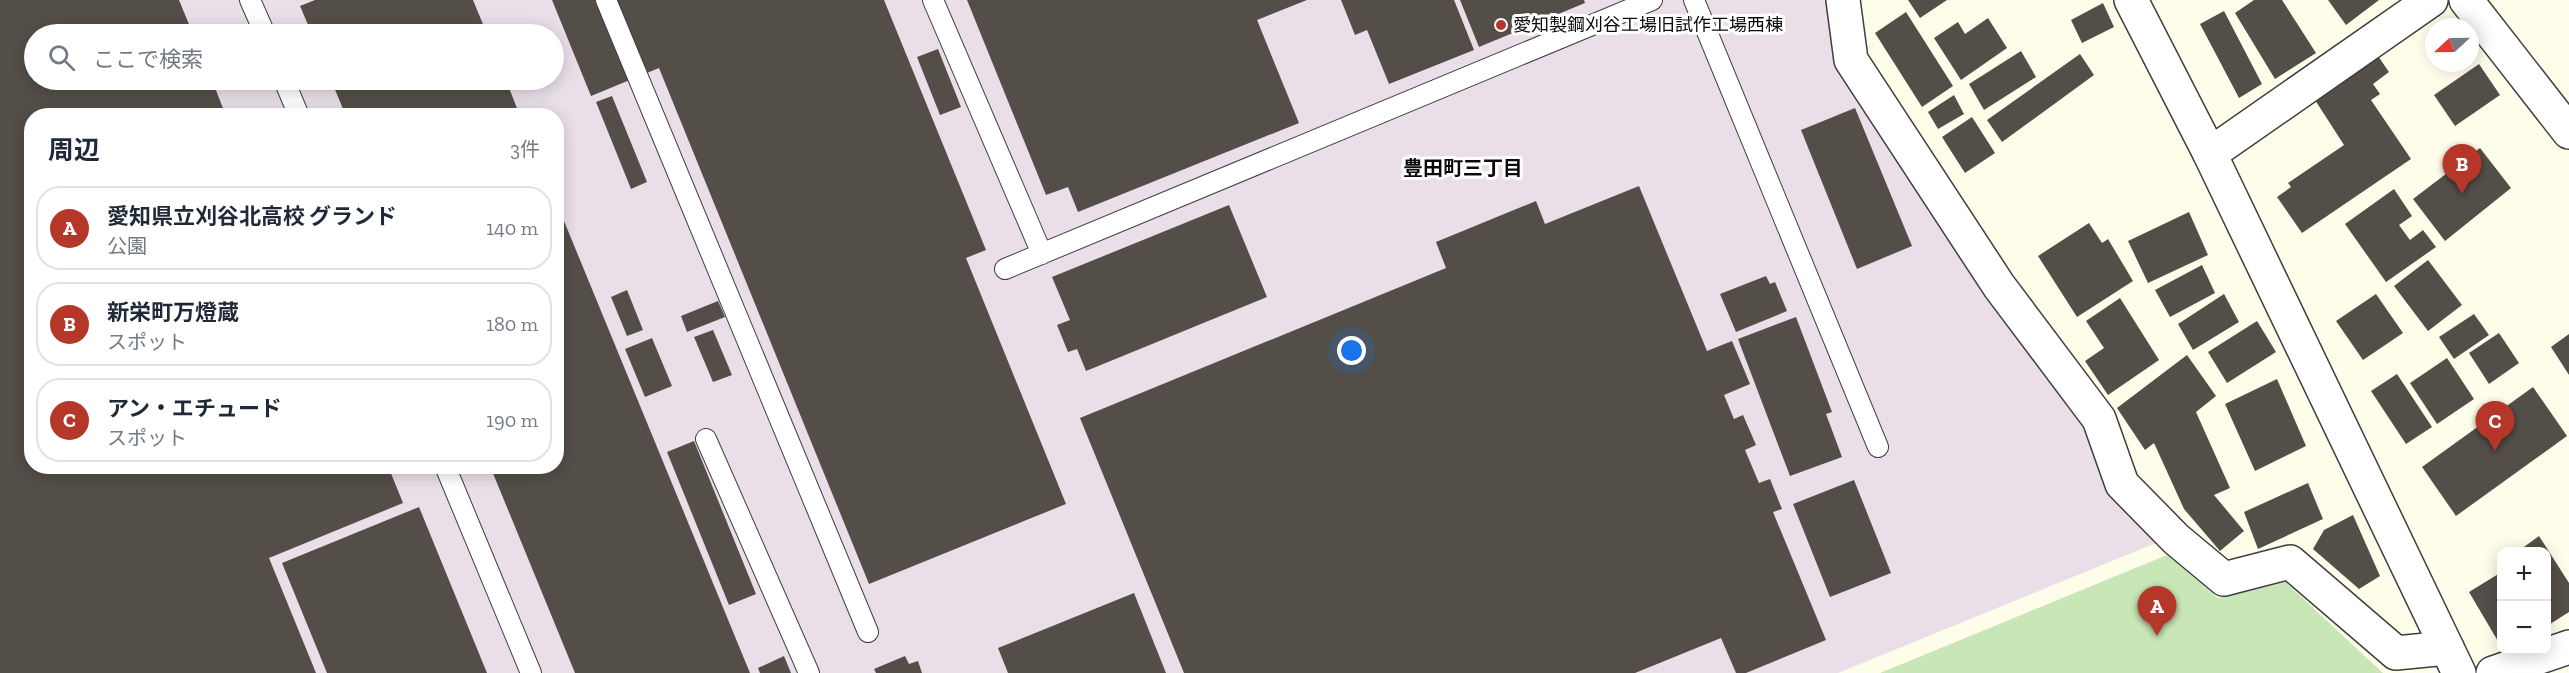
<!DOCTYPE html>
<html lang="ja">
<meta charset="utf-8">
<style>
:root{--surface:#fff;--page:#f6f6f7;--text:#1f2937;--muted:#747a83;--line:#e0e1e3;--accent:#b53729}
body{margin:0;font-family:"Zilla Slab","Noto Sans JP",serif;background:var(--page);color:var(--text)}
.controls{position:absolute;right:18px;bottom:18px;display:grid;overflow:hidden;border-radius:12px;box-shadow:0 3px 15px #0003}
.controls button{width:54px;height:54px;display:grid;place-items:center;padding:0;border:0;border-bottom:2px solid var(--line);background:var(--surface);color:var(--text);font:30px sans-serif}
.compass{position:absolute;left:2425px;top:18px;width:54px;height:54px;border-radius:50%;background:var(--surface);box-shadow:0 3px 15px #0003;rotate:248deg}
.you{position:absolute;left:1352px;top:351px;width:21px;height:21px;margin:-15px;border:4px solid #fff;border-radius:50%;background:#1a73e8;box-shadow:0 0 0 9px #1a73e833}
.badge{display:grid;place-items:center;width:39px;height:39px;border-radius:50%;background:var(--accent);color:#fff;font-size:20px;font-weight:700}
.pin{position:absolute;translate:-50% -50px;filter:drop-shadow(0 2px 3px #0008)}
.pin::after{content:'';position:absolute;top:32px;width:21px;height:18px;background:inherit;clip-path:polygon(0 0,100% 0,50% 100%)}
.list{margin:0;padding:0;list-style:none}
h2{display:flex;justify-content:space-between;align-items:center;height:78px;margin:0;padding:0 24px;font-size:26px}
h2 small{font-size:20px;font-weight:400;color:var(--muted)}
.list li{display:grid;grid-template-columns:39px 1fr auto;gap:18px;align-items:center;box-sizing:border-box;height:84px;margin:0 12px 12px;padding:0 12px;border:2px solid var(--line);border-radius:24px}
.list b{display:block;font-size:22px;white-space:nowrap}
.list p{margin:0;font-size:20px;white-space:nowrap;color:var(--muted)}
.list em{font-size:20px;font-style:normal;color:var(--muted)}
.icon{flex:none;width:33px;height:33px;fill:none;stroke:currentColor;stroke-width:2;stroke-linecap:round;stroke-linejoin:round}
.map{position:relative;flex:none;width:2569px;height:673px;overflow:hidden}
.search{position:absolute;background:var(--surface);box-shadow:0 3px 15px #0003;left:24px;top:24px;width:540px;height:66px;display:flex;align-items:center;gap:15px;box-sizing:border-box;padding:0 21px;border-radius:33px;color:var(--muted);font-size:22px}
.panel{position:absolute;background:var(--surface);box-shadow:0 3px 15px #0003;left:24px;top:108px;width:540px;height:366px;border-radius:24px}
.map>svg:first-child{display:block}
</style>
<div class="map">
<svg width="2569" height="673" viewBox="0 0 2569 673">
<rect width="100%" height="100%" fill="#fefdea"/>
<path fill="#eadfe9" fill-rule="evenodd" d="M0 0H1835L1842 64 2166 539 1838 673H0ZM34 34H554V80H34ZM32 116H556V466H32Z"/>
<path fill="#c8e6b6" d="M2167 555 2218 598 2281 578 2383 673H1880Z"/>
<path fill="#534e48" d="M0 0H179L193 34H34V80H212L226 116H32V466H388L403 503 269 558 316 673H0Z
M315 0H473L487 34H312L300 6Z
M552 0H884L986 250 966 258 1066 504 869 584 659 68 591 96Z
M967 0H1307L1257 20 1299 123 1078 212 1068 187 1046 195Z
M1341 0H1454L1474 50 1389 84 1367 30 1355 35Z
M1460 0H1584L1585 3 1479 47Z
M1908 0H1947L1920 18Z
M2254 0H2282L2316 53 2275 79 2235 13Z
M2328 0H2379L2346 25Z
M2103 3 2114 27 2082 43 2071 20Z
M2224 11 2262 84 2239 98 2200 24Z
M1906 12 1953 86 1922 107 1875 33Z
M1988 18 2007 48 1961 80 1934 38 1958 22 1965 34Z
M938 49 961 107 940 115 917 57Z
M2021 51 2036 77 1984 110 1969 84Z
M2080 54 2094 75 2002 142 1987 120Z
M2378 56 2389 72 2373 84 2380 94 2371 100 2411 159 2302 233 2277 197 2291 187 2288 183 2344 145 2315 100Z
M2479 64 2500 95 2455 126 2434 95Z
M331 80H506L520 116H346Z
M1954 95 1964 114 1938 129 1928 112Z
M612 96 647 182 631 189 596 102Z
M1855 108 1912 246 1857 269 1801 130Z
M1972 117 1995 153 1965 173 1942 137Z
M2480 148 2511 188 2445 241 2413 199Z
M1639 186 1707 351 1732 341 1750 384 1724 395 1734 419 1743 415 1756 445 1745 450 1759 483 1770 479 1782 509 1773 512 1826 640 1746 673H1736L1721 638 1635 673H1184L1080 418 1446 268 1436 242 1536 201 1545 224Z
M2394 189 2412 216 2399 225 2410 240 2423 230 2436 247 2386 282 2345 224Z
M557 204 750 673H575L490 466H556Z
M1229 205 1267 297 1086 371 1077 349 1068 352 1057 325 1070 320 1052 277Z
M2189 212 2208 255 2148 283 2128 241Z
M2089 223 2102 243 2108 239 2133 281 2077 317 2038 256Z
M2428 260 2462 305 2428 331 2394 286Z
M2202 265 2215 293 2170 317 2155 290Z
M1766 276 1770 284 1775 282 1787 311 1736 332 1720 294Z
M627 290 643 330 627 336 611 297Z
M2224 294 2239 322 2193 350 2178 324Z
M2376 294 2403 333 2363 360 2336 321Z
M2120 298 2159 360 2108 395 2085 361 2104 348 2086 321Z
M718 301 725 317 687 332 681 316Z
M2474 314 2489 335 2454 359 2439 337Z
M1796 317 1832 412 1826 414 1842 457 1790 476 1738 339Z
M2257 321 2276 352 2227 383 2208 352Z
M713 330 732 375 713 382 694 337Z
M2499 333 2519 363 2489 384 2469 353Z
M2569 334V375L2551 347Z
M652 338 672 386 645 397 625 349Z
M2187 355 2216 396 2196 412 2230 488 2214 495 2244 531 2220 551 2184 509 2154 443 2145 450 2117 408Z
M2447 358 2474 399 2437 424 2410 383Z
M2397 374 2432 427 2406 444 2371 391Z
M2277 379 2306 446 2255 471 2225 404Z
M2533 387 2567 436 2456 516 2422 467Z
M694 441 756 594 729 605 667 452Z
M1854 480 1891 573 1830 597 1793 504Z
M2308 483 2323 519 2258 549 2244 512Z
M419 507 487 673H327L282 563Z
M2353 515 2380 576 2359 589 2313 549 2324 530Z
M2539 536 2569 583V612L2547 626V552H2517Z
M2500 573 2502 575V648L2469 592Z
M1134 593 1166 673H1008L998 648Z
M784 656 791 673H760L758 668Z
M905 656 909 664 918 661 922 673H876L874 669Z"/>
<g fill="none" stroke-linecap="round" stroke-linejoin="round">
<defs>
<path id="service" d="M250 0 265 34
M606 0 868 632
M933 0 1042 254
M1694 0 1878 447
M284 80 299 116
M1005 269 1652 0
M706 439 809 673
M445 466 531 673"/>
<path id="minor" d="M1843 0 1851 60 1999 286 2099 419 2122 484 2176 539 2224 579 2290 562 2396 653 2447 648
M2466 0 2569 132
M2210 154 2431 0
M2493 673 2569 647"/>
<path id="tertiary" d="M2131 0 2210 154 2459 673"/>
</defs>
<use href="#service" stroke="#3e3e3e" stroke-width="22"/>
<use href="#minor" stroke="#3e3e3e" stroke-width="36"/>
<use href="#tertiary" stroke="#3e3e3e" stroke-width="36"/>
<use href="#service" stroke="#fff" stroke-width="20"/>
<use href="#minor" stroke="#fff" stroke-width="33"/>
<use href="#tertiary" stroke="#fff" stroke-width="33"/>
</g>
<circle fill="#b53729" stroke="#fff" stroke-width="2" cx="1501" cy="25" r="6"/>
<g text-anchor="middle" stroke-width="6" stroke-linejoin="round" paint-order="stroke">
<g font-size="18" fill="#0b0b0b" stroke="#fff" text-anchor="start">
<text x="1513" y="31">愛知製鋼刈谷工場旧試作工場西棟</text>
</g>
<g font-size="20" font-weight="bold" fill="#0b0b0b" stroke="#fff">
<text x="1463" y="175">豊田町三丁目</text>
</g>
</g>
</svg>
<div class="controls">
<button>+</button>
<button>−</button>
</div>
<svg class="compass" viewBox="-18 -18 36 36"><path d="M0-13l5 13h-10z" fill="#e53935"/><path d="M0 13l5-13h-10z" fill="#747a83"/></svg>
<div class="you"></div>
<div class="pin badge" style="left:2157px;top:636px">A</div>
<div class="pin badge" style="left:2462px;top:194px">B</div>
<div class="pin badge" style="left:2495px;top:451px">C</div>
<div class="search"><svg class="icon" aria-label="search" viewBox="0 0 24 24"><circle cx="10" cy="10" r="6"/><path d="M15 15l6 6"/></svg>ここで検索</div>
<section class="panel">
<h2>周辺<small>3件</small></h2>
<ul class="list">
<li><span class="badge">A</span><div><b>愛知県立刈谷北高校 グランド</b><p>公園</p></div><em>140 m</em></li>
<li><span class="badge">B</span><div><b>新栄町万燈蔵</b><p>スポット</p></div><em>180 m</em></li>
<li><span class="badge">C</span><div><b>アン・エチュード</b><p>スポット</p></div><em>190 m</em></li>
</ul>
</section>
</div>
